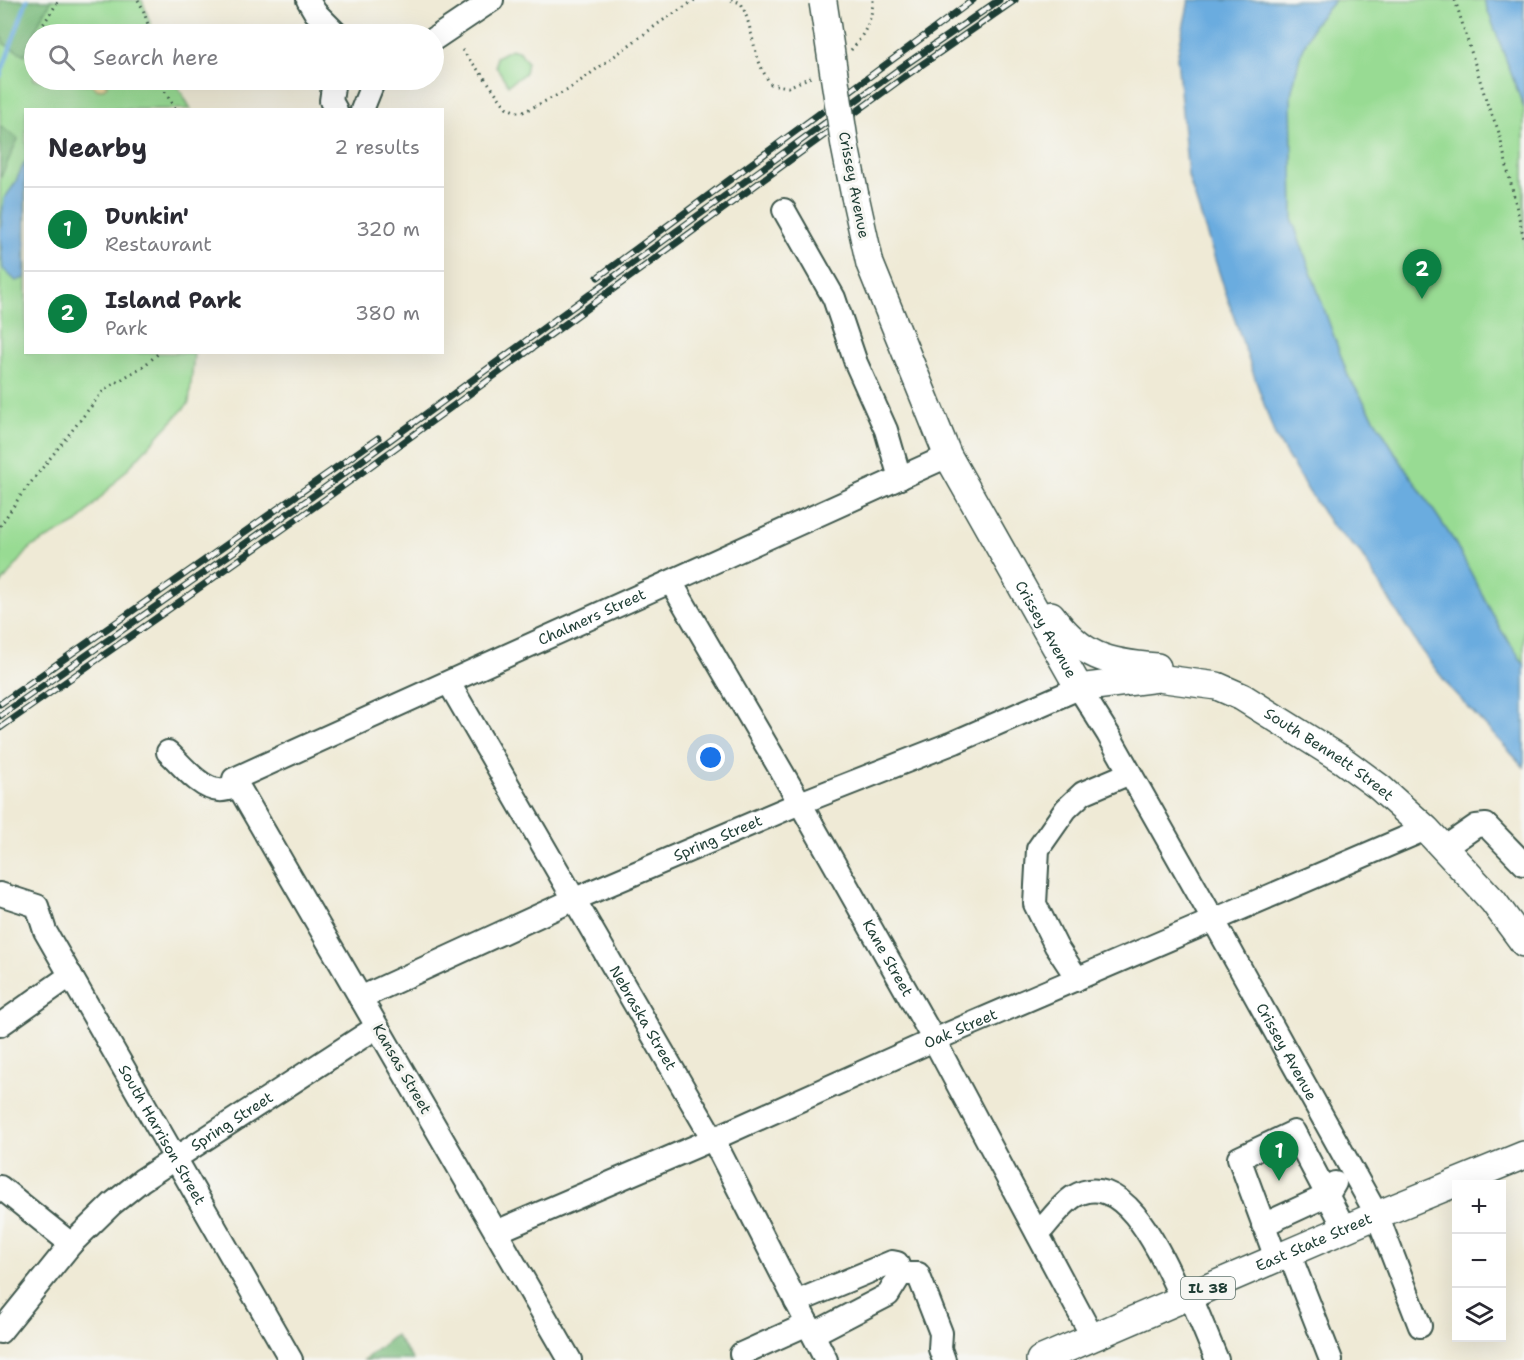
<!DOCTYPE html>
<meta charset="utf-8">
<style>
:root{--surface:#fff;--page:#f7f7f7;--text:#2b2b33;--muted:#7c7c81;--line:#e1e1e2;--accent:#0b8043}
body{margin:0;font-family:"Shantell Sans",sans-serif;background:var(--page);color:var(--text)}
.controls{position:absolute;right:18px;bottom:18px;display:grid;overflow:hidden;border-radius:0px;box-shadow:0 6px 24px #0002}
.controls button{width:54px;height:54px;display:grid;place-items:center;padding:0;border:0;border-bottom:2px solid var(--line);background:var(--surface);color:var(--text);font:30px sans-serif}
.you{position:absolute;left:711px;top:758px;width:21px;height:21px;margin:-15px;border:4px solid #fff;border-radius:50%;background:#1a73e8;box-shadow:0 0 0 9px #1a73e833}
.badge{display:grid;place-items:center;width:39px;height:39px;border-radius:50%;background:var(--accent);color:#fff;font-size:20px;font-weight:700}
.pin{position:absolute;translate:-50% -50px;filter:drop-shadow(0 2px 3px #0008)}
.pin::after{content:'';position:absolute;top:32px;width:21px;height:18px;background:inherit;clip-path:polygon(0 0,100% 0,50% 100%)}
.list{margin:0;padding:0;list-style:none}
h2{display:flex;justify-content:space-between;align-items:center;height:78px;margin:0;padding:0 24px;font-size:26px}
h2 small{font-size:20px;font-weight:400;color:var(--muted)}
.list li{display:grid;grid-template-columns:39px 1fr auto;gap:18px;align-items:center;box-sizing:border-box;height:84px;padding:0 24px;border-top:2px solid var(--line)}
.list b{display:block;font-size:22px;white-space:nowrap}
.list p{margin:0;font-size:20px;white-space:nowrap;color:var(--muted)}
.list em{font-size:20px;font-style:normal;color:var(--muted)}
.icon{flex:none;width:33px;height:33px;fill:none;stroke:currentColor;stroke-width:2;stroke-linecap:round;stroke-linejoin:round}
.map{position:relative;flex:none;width:1524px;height:1360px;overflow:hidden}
.search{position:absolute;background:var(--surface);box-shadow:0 6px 24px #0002;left:24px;top:24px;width:420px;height:66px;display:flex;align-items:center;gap:15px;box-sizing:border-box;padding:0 21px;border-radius:33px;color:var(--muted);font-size:22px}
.panel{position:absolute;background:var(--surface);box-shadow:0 6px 24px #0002;left:24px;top:108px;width:420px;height:246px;border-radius:0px}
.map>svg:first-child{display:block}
</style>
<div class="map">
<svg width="1524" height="1360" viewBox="0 0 1524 1360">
<rect width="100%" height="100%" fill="#f6f6f2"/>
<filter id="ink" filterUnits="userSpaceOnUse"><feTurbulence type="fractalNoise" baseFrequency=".0167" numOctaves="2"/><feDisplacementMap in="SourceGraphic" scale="12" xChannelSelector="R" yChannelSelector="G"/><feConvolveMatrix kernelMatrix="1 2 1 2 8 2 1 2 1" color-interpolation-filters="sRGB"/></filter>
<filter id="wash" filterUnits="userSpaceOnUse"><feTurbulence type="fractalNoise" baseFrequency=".008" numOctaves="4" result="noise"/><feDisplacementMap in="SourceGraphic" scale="24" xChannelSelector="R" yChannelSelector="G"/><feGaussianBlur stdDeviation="1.35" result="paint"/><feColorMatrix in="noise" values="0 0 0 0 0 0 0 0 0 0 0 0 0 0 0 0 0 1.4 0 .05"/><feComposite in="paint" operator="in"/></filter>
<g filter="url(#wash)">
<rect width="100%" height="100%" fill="#efead6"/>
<path fill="#98db93" stroke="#5c8c64" stroke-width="1.5" d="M52 0H142L154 34H34V80H174L191 109 26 110V352L194 353 189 403 77 523 31 547 0 585V29L4 44 41 18Z
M1335 0H1484L1524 108V664L1501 630 1454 541 1399 459 1348 376 1293 222 1291 94 1300 56 1314 24Z
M511 49 520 52 527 62 525 73 508 85 496 66V57Z"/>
<path fill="#7abb7d" stroke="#4c7c58" stroke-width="1.5" d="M0 0H52L41 18 25 55 4 44 0 29Z
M0 126 18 139 0 179Z
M395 1335 413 1360H364Z"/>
<path fill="#eeda9e" stroke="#868c69" stroke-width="1.5" d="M80 80H102L107 85 105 88 98 90 90 83 84 84 80 82Z"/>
<path fill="#6bacdf" stroke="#45748a" stroke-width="1.5" d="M1189 0H1335L1314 24 1300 56 1291 94 1293 222 1348 376 1399 459 1454 541 1501 630 1524 664V767L1451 689 1421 650 1359 551 1332 526 1309 492 1275 436 1229 303 1188 176 1177 57Z
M1484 0H1524V108Z
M25 161V278L16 281 3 269 0 234 4 199 14 185Z"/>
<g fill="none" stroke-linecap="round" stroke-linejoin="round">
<path stroke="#6bacdf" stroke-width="4.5" d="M0 76 27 0"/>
</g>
</g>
<g filter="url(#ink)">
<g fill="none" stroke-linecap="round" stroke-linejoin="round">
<defs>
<g id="minor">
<path d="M308 0 315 12 337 34"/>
<path d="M434 39 492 0"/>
<path d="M334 80 331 101 336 110"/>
<path d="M362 110 374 80"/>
<path d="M784 210 834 298 856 363 886 430 900 478"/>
<path id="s1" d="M671 582 800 803 934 1040 1093 1338"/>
<path id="s2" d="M449 683 713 1139 826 1360"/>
<path d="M168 752C181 764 200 789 219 790 225 791 232 788 238 786"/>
<path d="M1444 848 1476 826 1486 825 1524 864"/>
<path id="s3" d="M0 894 37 906 45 931 291 1360"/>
<path d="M1075 980 1073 972 1056 946 1035 904 1038 849 1066 809 1083 793 1130 773"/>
<path id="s4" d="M360 998 575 899 800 803 955 742 1079 688 1108 734 1214 921 1377 1215 1420 1326"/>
<path d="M0 1025 71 975"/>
<path d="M0 1187 71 1244"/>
<path d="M1263 1225 1328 1195 1335 1183"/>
<path id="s5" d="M496 1232 713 1139 934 1040 1426 829"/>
<path d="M1038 1234C1049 1222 1060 1206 1073 1197 1126 1164 1165 1265 1182 1299"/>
<path d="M1289 1253 1331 1360"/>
<path d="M1276 1258 1239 1158 1294 1132 1345 1229"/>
<path d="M901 1274H918L941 1333 940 1349 944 1360"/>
<path d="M1190 1295 1217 1360"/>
<path d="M796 1302 892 1262 897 1263 901 1274 888 1295 813 1334"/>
<path id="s6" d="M0 1332 71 1244 112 1204 142 1180 377 1027"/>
<path d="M741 1354 808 1324"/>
<path id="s7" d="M570 1360 234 779 948 456"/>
</g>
<g id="major">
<path id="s8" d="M855 196 870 264 948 456 1079 688 1158 678 1217 686 1242 697 1341 759 1379 787 1426 829 1493 901 1524 943"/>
<path d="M1051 615C1082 657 1106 663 1157 667"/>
<path id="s9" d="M1040 1360 1377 1215 1524 1155"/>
</g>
</defs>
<use href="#minor" stroke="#3e574c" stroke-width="26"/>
<use href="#major" stroke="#3e574c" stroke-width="30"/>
<path stroke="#3e574c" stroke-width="3" stroke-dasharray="1.5 4.5" stroke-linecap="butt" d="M138 0 143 9 151 34
M731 0 741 3C754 30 753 61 771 84L788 87 813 76
M1455 0 1488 106 1498 129 1524 239
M37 34 59 0
M462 50 487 81 506 107 516 112H523L568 90 662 21 695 0
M851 50C864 35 872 21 873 0
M27 59 34 39
M163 80 165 92 176 110
M0 526 21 495 104 390 145 365 160 352"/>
<use href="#minor" stroke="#fff" stroke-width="22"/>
<use href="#major" stroke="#fff" stroke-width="27"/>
<defs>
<path id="rail" d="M598 277 973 0
M0 704 378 438
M0 716 320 491 899 69 999 0
M0 728 324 500 904 77 1015 0"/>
</defs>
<use href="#rail" stroke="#1f3d34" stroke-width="7"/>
<use href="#rail" stroke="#f6f6f2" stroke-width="4.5" stroke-dasharray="14" stroke-linecap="butt"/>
<defs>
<path id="major-bridge" d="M823 2 845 146 855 196"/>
</defs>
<use href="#major-bridge" stroke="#3e574c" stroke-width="30" stroke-linecap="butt"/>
<use href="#major-bridge" stroke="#fff" stroke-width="27"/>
</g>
</g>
<g text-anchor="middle" stroke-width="6" stroke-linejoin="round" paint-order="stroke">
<rect fill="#f6f6f2" stroke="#60746d" stroke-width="1.5" x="1181" y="1277" width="54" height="22" rx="4.5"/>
<g font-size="14" font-weight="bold" fill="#1f3d34">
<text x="1208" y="1293">IL 38</text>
</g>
<g font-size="15" fill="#1f3d34" stroke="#f6f6f2">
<text transform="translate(854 185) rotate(79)" y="5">Crissey Avenue</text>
<text dy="5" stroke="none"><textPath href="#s7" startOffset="1064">Chalmers Street</textPath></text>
<text dy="5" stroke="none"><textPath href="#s8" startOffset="476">Crissey Avenue</textPath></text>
<text dy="5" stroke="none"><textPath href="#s8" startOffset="814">South Bennett Street</textPath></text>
<text dy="5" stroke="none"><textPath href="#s4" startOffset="392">Spring Street</textPath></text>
<text dy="5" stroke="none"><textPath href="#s1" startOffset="434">Kane Street</textPath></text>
<text dy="5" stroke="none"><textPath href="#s2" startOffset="387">Nebraska Street</textPath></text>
<text dy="5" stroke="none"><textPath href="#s5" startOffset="507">Oak Street</textPath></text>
<text dy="5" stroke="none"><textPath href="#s4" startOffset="1202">Crissey Avenue</textPath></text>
<text transform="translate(402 1069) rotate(60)" y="5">Kansas Street</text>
<text dy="5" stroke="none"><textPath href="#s6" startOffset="316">Spring Street</textPath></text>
<text dy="5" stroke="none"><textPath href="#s3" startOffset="300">South Harrison Street</textPath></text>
<text dy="5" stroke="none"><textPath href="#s9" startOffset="298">East State Street</textPath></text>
</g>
</g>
</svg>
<div class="controls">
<button>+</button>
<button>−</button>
<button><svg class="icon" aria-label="layers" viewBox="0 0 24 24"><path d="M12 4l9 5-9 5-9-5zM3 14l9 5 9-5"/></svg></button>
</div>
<div class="you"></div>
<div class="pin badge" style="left:1279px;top:1181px">1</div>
<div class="pin badge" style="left:1422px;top:299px">2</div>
<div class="search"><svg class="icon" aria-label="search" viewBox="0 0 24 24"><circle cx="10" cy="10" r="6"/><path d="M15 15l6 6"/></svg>Search here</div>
<section class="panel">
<h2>Nearby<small>2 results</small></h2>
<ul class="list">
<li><span class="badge">1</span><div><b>Dunkin'</b><p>Restaurant</p></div><em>320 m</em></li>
<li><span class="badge">2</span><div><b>Island Park</b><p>Park</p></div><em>380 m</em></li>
</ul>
</section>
</div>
